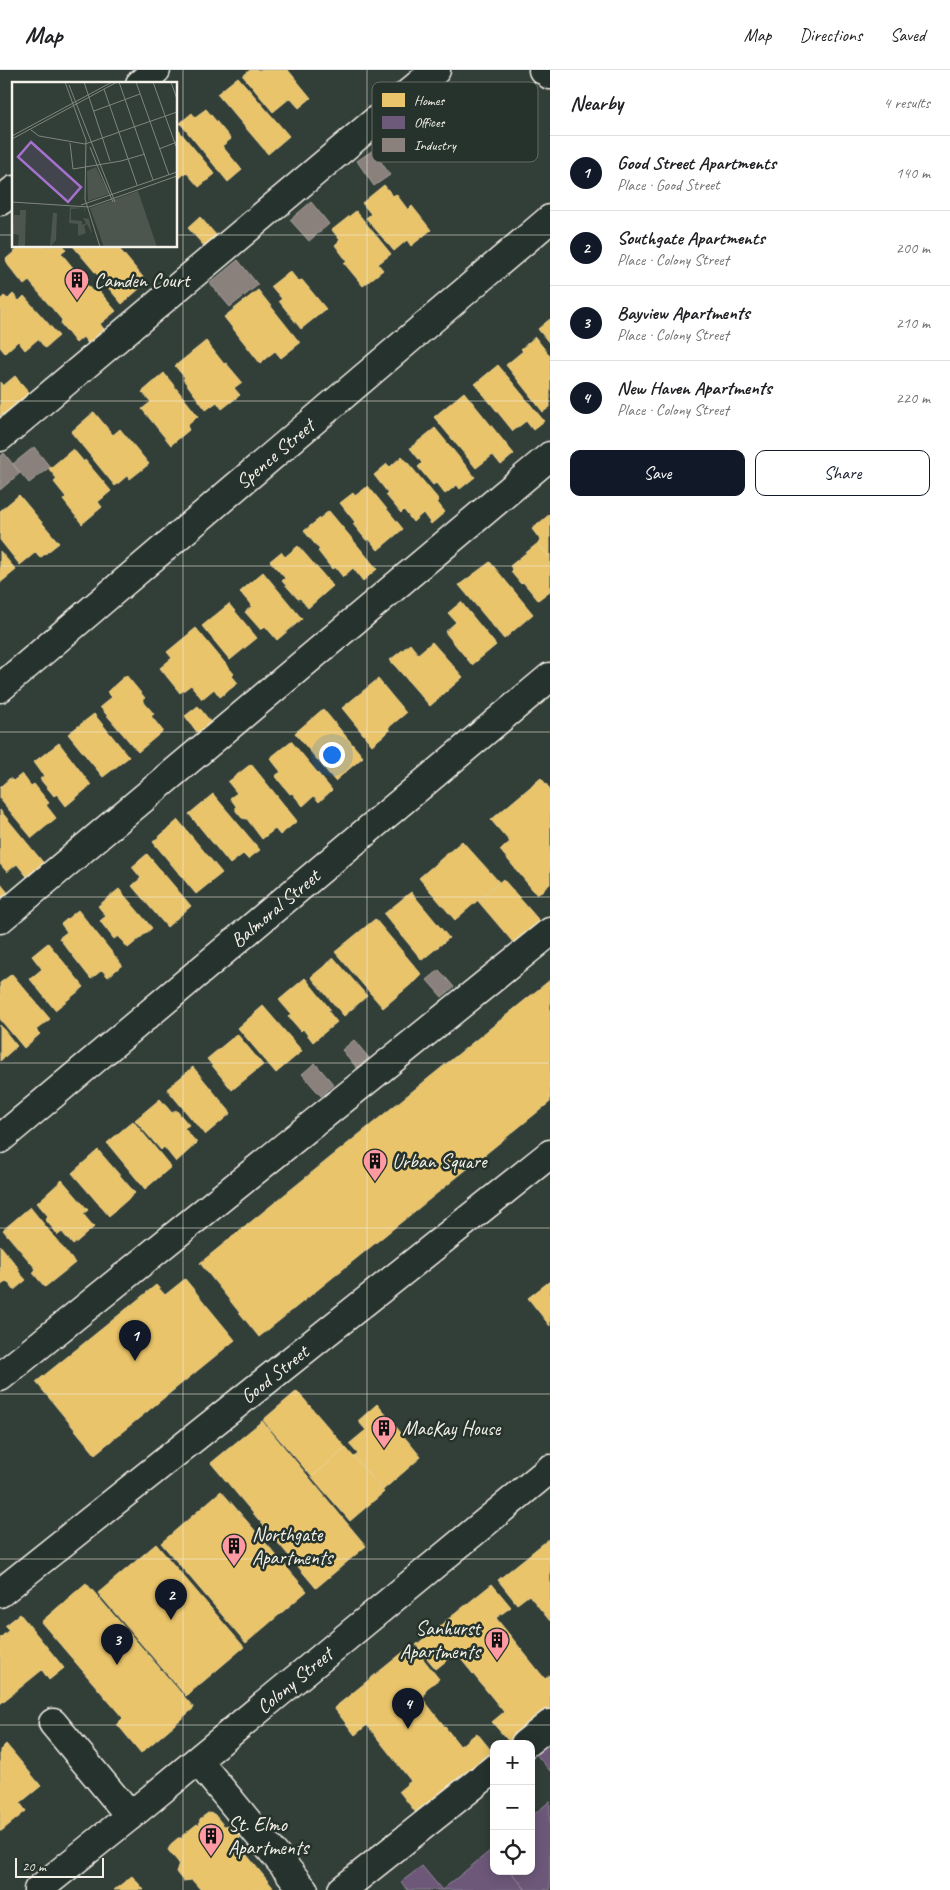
<!DOCTYPE html>
<meta charset="utf-8">
<style>
:root{--surface:#fff;--page:#f2f2f2;--text:#202124;--muted:#757577;--line:#e0e0e0;--accent:#111827}
body{margin:0;font-family:Caveat,sans-serif;background:var(--page);color:var(--text)}
.controls{position:absolute;right:15px;bottom:15px;display:grid;overflow:hidden;border-radius:10px;box-shadow:0 2px 12px #0003}
.controls button{width:45px;height:45px;display:grid;place-items:center;padding:0;border:0;border-bottom:1px solid var(--line);background:var(--surface);color:var(--text);font:25px sans-serif}
.scale{position:absolute;left:15px;bottom:12px;width:89px;box-sizing:border-box;padding-left:5px;border:2px solid #f4f1e8;border-top:0;font-size:14px;line-height:18px;white-space:nowrap;color:#f4f1e8;-webkit-text-stroke:4px #26332d;paint-order:stroke}
.you{position:absolute;left:331px;top:684px;width:18px;height:18px;margin:-12px;border:4px solid #fff;border-radius:50%;background:#1a73e8;box-shadow:0 0 0 8px #1a73e833}
.badge{display:grid;place-items:center;width:32px;height:32px;border-radius:50%;background:var(--accent);color:#fff;font-size:16px;font-weight:700}
.pin{position:absolute;translate:-50% -41px;filter:drop-shadow(0 1px 2px #0008)}
.pin::after{content:'';position:absolute;top:26px;width:18px;height:15px;background:inherit;clip-path:polygon(0 0,100% 0,50% 100%)}
.list{margin:0;padding:0;list-style:none}
h2{display:flex;justify-content:space-between;align-items:center;height:65px;margin:0;padding:0 20px;font-size:21px}
h2 small{font-size:16px;font-weight:400;color:var(--muted)}
.list li{display:grid;grid-template-columns:32px 1fr auto;gap:15px;align-items:center;box-sizing:border-box;height:75px;padding:0 20px;border-top:1px solid var(--line)}
.list b{display:block;font-size:19px;white-space:nowrap}
.list p{margin:0;font-size:16px;white-space:nowrap;color:var(--muted)}
.list em{font-size:16px;font-style:normal;color:var(--muted)}
.actions{display:flex;gap:10px;padding:15px 20px}
.actions a{flex:1;padding:11px 0;border:1px solid var(--accent);border-radius:10px;text-align:center;font-size:18px;color:var(--accent)}
.actions .main{background:var(--accent);color:#fff}
.icon{flex:none;width:28px;height:28px;fill:none;stroke:currentColor;stroke-width:2;stroke-linecap:round;stroke-linejoin:round}
.map{position:relative;flex:none;width:550px;height:1820px;overflow:hidden}
header{display:flex;align-items:center;gap:30px;box-sizing:border-box;height:70px;padding:0 25px;background:var(--surface);border-bottom:1px solid var(--line)}
header strong{font-size:24px}
nav{display:flex;gap:28px;margin-inline-start:auto;font-size:18px}
main{display:flex}
aside{flex:1;background:var(--surface)}
.map>svg:first-child{display:block}
</style>
<header>
<strong>Map</strong>
<nav><a>Map</a><a>Directions</a><a>Saved</a></nav>
</header>
<main>
<div class="map">
<svg width="550" height="1820" viewBox="0 0 550 1820">
<rect width="100%" height="100%" fill="#323e38"/>
<filter id="ink" filterUnits="userSpaceOnUse"><feTurbulence type="fractalNoise" baseFrequency=".02" numOctaves="2"/><feDisplacementMap in="SourceGraphic" scale="10" xChannelSelector="R" yChannelSelector="G"/><feConvolveMatrix kernelMatrix="1 2 1 2 8 2 1 2 1" color-interpolation-filters="sRGB"/></filter>
<g filter="url(#ink)">
<path fill="#e9c46a" stroke="#ecd290" d="M250 0H288L311 28 299 38 290 28 273 42 243 6Z
M238 7 289 66 268 84 217 24Z
M206 39 231 69 222 76 242 100 228 112 180 53 192 43 195 47Z
M176 57 215 104 199 117 186 102 180 108 176 103Z
M384 115 393 126 396 124 408 140 412 136 431 160 411 176 407 170 394 181 366 148 371 144 362 133Z
M356 141 391 184 378 194 383 200 363 216 344 193 347 191 335 175 340 170 332 160Z
M200 147 217 166 205 177 188 158Z
M21 176H64L66 179 61 183 92 221H99L116 241 100 254 107 263 90 276 83 267 76 273 61 254 62 250 29 211 24 215 8 195 6 189Z
M73 176H117L147 212 122 234Z
M290 201 298 211 302 210 326 239 301 259 279 231 282 229 271 216Z
M258 220 300 273 281 288 275 281 260 293 224 247Z
M13 224 19 231 24 226 59 266 45 278 38 269 25 280 18 271 5 283 0 277V230L4 226 8 229Z
M550 249V274L538 259Z
M535 267 550 286V337L543 342 506 295 523 281 521 279Z
M206 271 224 294 226 293 242 312 234 318 240 325 222 339 217 332 206 340 183 309 185 308 175 296Z
M498 295 544 351 533 360 526 351 513 361 475 314Z
M164 303 198 346 187 356 189 360 171 375 142 339 151 332 142 322Z
M15 306 35 329 0 359V312L3 316Z
M464 322 514 384 501 395 493 385 476 398 434 347Z
M94 342 113 365 120 359 149 394 130 409 128 405 115 416 71 362Z
M435 358 475 407 460 419 457 415 445 424 436 413 433 415 418 397 422 393 410 378Z
M73 379 84 392 85 390 111 421 98 432 102 437 82 454 63 430 66 427 54 412 57 409 49 399Z
M402 386 439 430 437 432 445 442 431 454 423 443 413 452 404 440 401 443 386 425 388 423 374 405 387 394 390 397Z
M368 416 403 459 378 480 369 469 367 471 353 454 355 452 340 433 353 423 355 426Z
M19 425 59 473 40 488 36 482 20 495 0 470V441Z
M329 441 377 499 363 511 353 498 343 507 335 497 332 499 318 481 320 480 304 461Z
M550 444V488L538 473 541 471 532 459Z
M538 473 550 488V521L538 530 523 512 521 514 511 502 513 500 510 496Z
M298 476 333 516 308 538 300 528 298 529 282 511 285 508 270 491 281 482 285 487Z
M0 481 16 500 0 513Z
M490 492 533 544 504 569 459 515Z
M263 502 302 549 277 570 265 556 261 560 245 542 252 536 240 522Z
M461 532 496 575 472 595 445 562 456 552 448 543Z
M229 534 257 568 230 590 202 556Z
M196 558 234 604 232 606 238 613 220 627 214 619 202 629 191 615 180 623 160 598 172 588 167 582Z
M432 572 463 607 430 636 390 590 410 574 418 584Z
M126 605 145 628 142 630 154 644 151 646 163 661 138 682 100 637 112 627 107 622Z
M378 609 406 643 388 658 390 660 372 675 342 638Z
M198 636 216 659 203 670 185 646Z
M323 639 363 687 335 711 295 663Z
M94 644 129 687 103 707 68 664Z
M291 671 332 720 319 732 314 726 303 736 292 723 290 724 275 706 281 702 270 688Z
M59 673 91 715 66 736 57 724 54 726 40 709 44 706 34 692Z
M251 694 297 751 280 765 275 759 262 769 247 749 242 748 236 741V736L230 728 237 723 228 712Z
M22 704 31 716 34 714 49 733 46 735 56 748 32 768 0 729V717L10 708 13 711Z
M541 708 550 719V814L537 825 500 780 510 772 491 750Z
M213 724 260 780 248 789 243 784 230 794 189 744Z
M0 740 46 796 29 809 17 794 7 802 0 794Z
M178 750 222 803 196 824 153 772Z
M462 771 499 812 455 850 419 808Z
M147 784 191 836 167 857 132 816 141 808 132 797Z
M503 809 543 855 517 877 478 831Z
M0 813 9 824 0 832Z
M119 819 152 858 128 878 118 866 114 869 100 851 106 846 98 836Z
M411 822 449 868 422 890 384 844Z
M78 840 122 895 108 907 102 900 91 909 59 868 67 862 61 854Z
M375 849 422 905 383 938 335 882Z
M48 873 84 917 55 940 30 909 42 899 32 886Z
M334 888 367 926 344 946 311 907Z
M12 904 50 949 36 960 40 964 24 978 0 949V913Z
M305 908 330 939 328 941 337 952 313 972 303 959 301 961 288 946 291 944 279 930Z
M550 910V1032L259 1267 200 1193Z
M263 936 302 981 276 1003 238 958Z
M0 955 17 976 0 991Z
M237 964 263 995 232 1020 207 989Z
M193 997 231 1043 205 1065 167 1019Z
M160 1029 172 1043 176 1040 189 1055 184 1058 197 1073 176 1092 164 1077 161 1080 135 1050Z
M133 1051 171 1097 145 1119 107 1073Z
M98 1080 135 1123 109 1146 72 1103Z
M62 1110 88 1140 83 1144 94 1157 73 1175 62 1162 58 1165 45 1149 48 1146 37 1133Z
M30 1137 75 1193 45 1217 33 1203 36 1199 3 1160Z
M0 1175 20 1200 18 1201 26 1210 14 1220 7 1211 0 1216Z
M185 1209 235 1270 95 1384 36 1312 156 1215 165 1225Z
M550 1211V1256L528 1228Z
M297 1321 346 1378 312 1407 263 1350Z
M377 1334 421 1387 383 1420 354 1387 358 1384 349 1374 366 1360 358 1351Z
M262 1351 366 1476 316 1518 211 1393Z
M346 1378 384 1422 350 1451 312 1407Z
M221 1421 307 1521 246 1573 161 1473Z
M550 1468V1551L529 1525 517 1534 498 1510Z
M156 1474 244 1577 186 1626 98 1523Z
M86 1513 194 1638 141 1683 117 1654 123 1648 41 1552Z
M492 1514 511 1537 496 1548 545 1609 550 1605V1642L511 1674 492 1652 504 1642 456 1583 436 1599 416 1575Z
M20 1544 64 1598 49 1610 42 1600 0 1634V1568L9 1560 5 1556Z
M412 1575 439 1609 426 1619 423 1629 460 1676 477 1663 494 1684V1689L420 1748 399 1721 411 1711 367 1655 355 1665 334 1638Z
M6 1674 41 1716 20 1733 26 1741 0 1762V1680Z
M208 1743 214 1744 224 1756 234 1755 241 1764 238 1774 275 1820H201L192 1810 183 1811 176 1802 179 1793 168 1780 171 1774 178 1768H184L182 1766 197 1754 199 1756 200 1749Z
M132 1806 144 1820H114Z"/>
<path fill="#6d597a" stroke="#96879b" d="M550 1671V1701L535 1683Z
M550 1731V1820H526L510 1801H531V1747Z
M491 1780 494 1782V1801H510L526 1820H408L401 1812 422 1796 442 1820Z"/>
<path fill="#8a817c" stroke="#aaa39c" d="M373 80 390 105 374 116 357 91Z
M311 132 329 154 309 171 290 150Z
M238 190 258 215 230 237 210 213Z
M34 377 50 397 29 413 13 394Z
M4 383 20 403 0 420V387Z
M439 900 454 917 442 927 427 910Z
M354 970 369 988 357 998 342 980Z
M315 993 334 1015 321 1026 302 1004Z"/>
<g fill="none" stroke-linecap="round" stroke-linejoin="round">
<defs>
<g id="minor">
<path d="M543 0H546L550 5"/>
<path d="M140 14 156 0"/>
<path d="M0 131 14 120"/>
<path d="M0 367 436 0"/>
<path id="s1" d="M0 618 550 149"/>
<path d="M0 849 550 386"/>
<path id="s2" d="M0 1069 550 607"/>
<path d="M0 1307 550 862"/>
<path id="s3" d="M0 1523 550 1084"/>
<path d="M53 1653 130 1746"/>
<path d="M525 1674 550 1654"/>
<path d="M198 1691 304 1820"/>
<path id="s4" d="M38 1820 130 1746 550 1399"/>
<path d="M342 1820 494 1699"/>
</g>
</defs>
<use href="#minor" stroke="#f4f1e8" stroke-width="31"/>
<use href="#minor" stroke="#26332d" stroke-width="28"/>
</g>
</g>
<path fill="none" stroke="#f4f1e8" stroke-width="1" stroke-opacity="0.55" d="M183 0V1820M367 0V1820M0 165H14M176 165H550M0 331H550M0 496H550M0 662H550M0 827H550M0 993H550M0 1158H550M0 1324H550M0 1489H550M0 1655H550"/>
<defs>
<symbol id="building-pin" viewBox="-11 -11 22 30"><path d="M0 17L-7.5 6A9.5 9.5 0 1 1 7.5 6Z" fill="#ff9aa2" stroke="#26332d"/><path d="M-4-6H4V6H1V3H-1V6H-4ZM-2.5-4.3h1.7v1.8h-1.7ZM.8-4.3h1.7v1.8H.8ZM-2.5-1h1.7V.8h-1.7ZM.8-1h1.7V.8H.8Z" fill="#111"/></symbol>
</defs>
<g fill-rule="evenodd">
<use href="#building-pin" x="63" y="196" width="28" height="38"/>
<use href="#building-pin" x="361" y="1077" width="28" height="38"/>
<use href="#building-pin" x="370" y="1344" width="28" height="38"/>
<use href="#building-pin" x="220" y="1462" width="28" height="38"/>
<use href="#building-pin" x="483" y="1556" width="28" height="38"/>
<use href="#building-pin" x="197" y="1752" width="28" height="38"/>
</g>
<g text-anchor="middle" stroke-width="5" stroke-linejoin="round" paint-order="stroke">
<g font-size="20" fill="#f4f1e8" stroke="#26332d" text-anchor="start">
<text x="94" y="217">Camden Court</text>
<text x="392" y="1098">Urban Square</text>
<text x="402" y="1365">MacKay House</text>
<text x="252" y="1471">Northgate<tspan x="252" dy="23">Apartments</tspan></text>
<text x="480" y="1565" text-anchor="end">Sanhurst<tspan x="480" dy="23">Apartments</tspan></text>
<text x="228" y="1761">St. Elmo<tspan x="228" dy="23">Apartments</tspan></text>
</g>
<g font-size="20" fill="#f4f1e8" stroke="#26332d">
<text dy="7" stroke="none"><textPath href="#s1" startOffset="361">Spence Street</textPath></text>
<text dy="7" stroke="none"><textPath href="#s2" startOffset="359">Balmoral Street</textPath></text>
<text dy="7" stroke="none"><textPath href="#s3" startOffset="351">Good Street</textPath></text>
<text dy="7" stroke="none"><textPath href="#s4" startOffset="331">Colony Street</textPath></text>
</g>
</g>
<g transform="translate(12 12)">
<rect width="165" height="165" fill="#323e38"/>
<path d="M84 85 97 112 76 119 75 89ZM126 109 145 165H92L78 126ZM58 125 72 126 73 127 72 131V126L59 127V138L70 139V143L74 141 71 136 77 137 80 152 75 142 72 144 74 151 66 154V142L57 141ZM8 128H14L13 165H6L7 153 1 152 2 133H8ZM41 131H45L44 158 38 165Z" fill="#4c564f"/>
<path fill="none" stroke="#80867e" stroke-width="1" d="M53 0 74 58 73 117 88 165M72 0 98 79M107 0 141 98M124 0 157 93M141 0 165 67M159 0 165 17M57 3 88 82M92 7 125 103M82 29 128 12M19 48 27 54 73 62 165 30M0 54 100 0M0 57 105 0M58 61 61 87 109 79 133 72M78 65 85 83M147 67 165 60M88 82 103 120M85 83 101 120M0 120 77 125 165 94M69 123 165 90"/>
<path fill="#a571cd" fill-opacity="0.15" stroke="#a571cd" stroke-width="2.5" d="M19 60 69 105 56 120 6 75Z"/>
<rect width="165" height="165" fill="none" stroke="#f4f1e8" stroke-width="2.5"/>
</g>
<rect x="372" y="12" width="166" height="80" rx="8" fill="#26332d" stroke="#646c65" stroke-width="1"/>
<rect x="382" y="23" width="23" height="14" fill="#e9c46a"/>
<rect x="382" y="46" width="23" height="13" fill="#6d597a"/>
<rect x="382" y="68" width="23" height="14" fill="#8a817c"/>
<g font-size="14" fill="#f4f1e8">
<text x="414" y="35">Homes</text>
<text x="414" y="57">Offices</text>
<text x="414" y="80">Industry</text>
</g>
</svg>
<div class="controls">
<button>+</button>
<button>−</button>
<button><svg class="icon" aria-label="locate" viewBox="0 0 24 24"><circle cx="12" cy="12" r="6"/><path d="M12 2v4M12 18v4M2 12h4M18 12h4"/></svg></button>
</div>
<div class="scale">20 m</div>
<div class="you"></div>
<div class="pin badge" style="left:135px;top:1291px">1</div>
<div class="pin badge" style="left:171px;top:1550px">2</div>
<div class="pin badge" style="left:117px;top:1595px">3</div>
<div class="pin badge" style="left:408px;top:1659px">4</div>
</div>
<aside>
<h2>Nearby<small>4 results</small></h2>
<ul class="list">
<li><span class="badge">1</span><div><b>Good Street Apartments</b><p>Place · Good Street</p></div><em>140 m</em></li>
<li><span class="badge">2</span><div><b>Southgate Apartments</b><p>Place · Colony Street</p></div><em>200 m</em></li>
<li><span class="badge">3</span><div><b>Bayview Apartments</b><p>Place · Colony Street</p></div><em>210 m</em></li>
<li><span class="badge">4</span><div><b>New Haven Apartments</b><p>Place · Colony Street</p></div><em>220 m</em></li>
</ul>
<div class="actions"><a class="main">Save</a><a>Share</a></div>
</aside>
</main>
